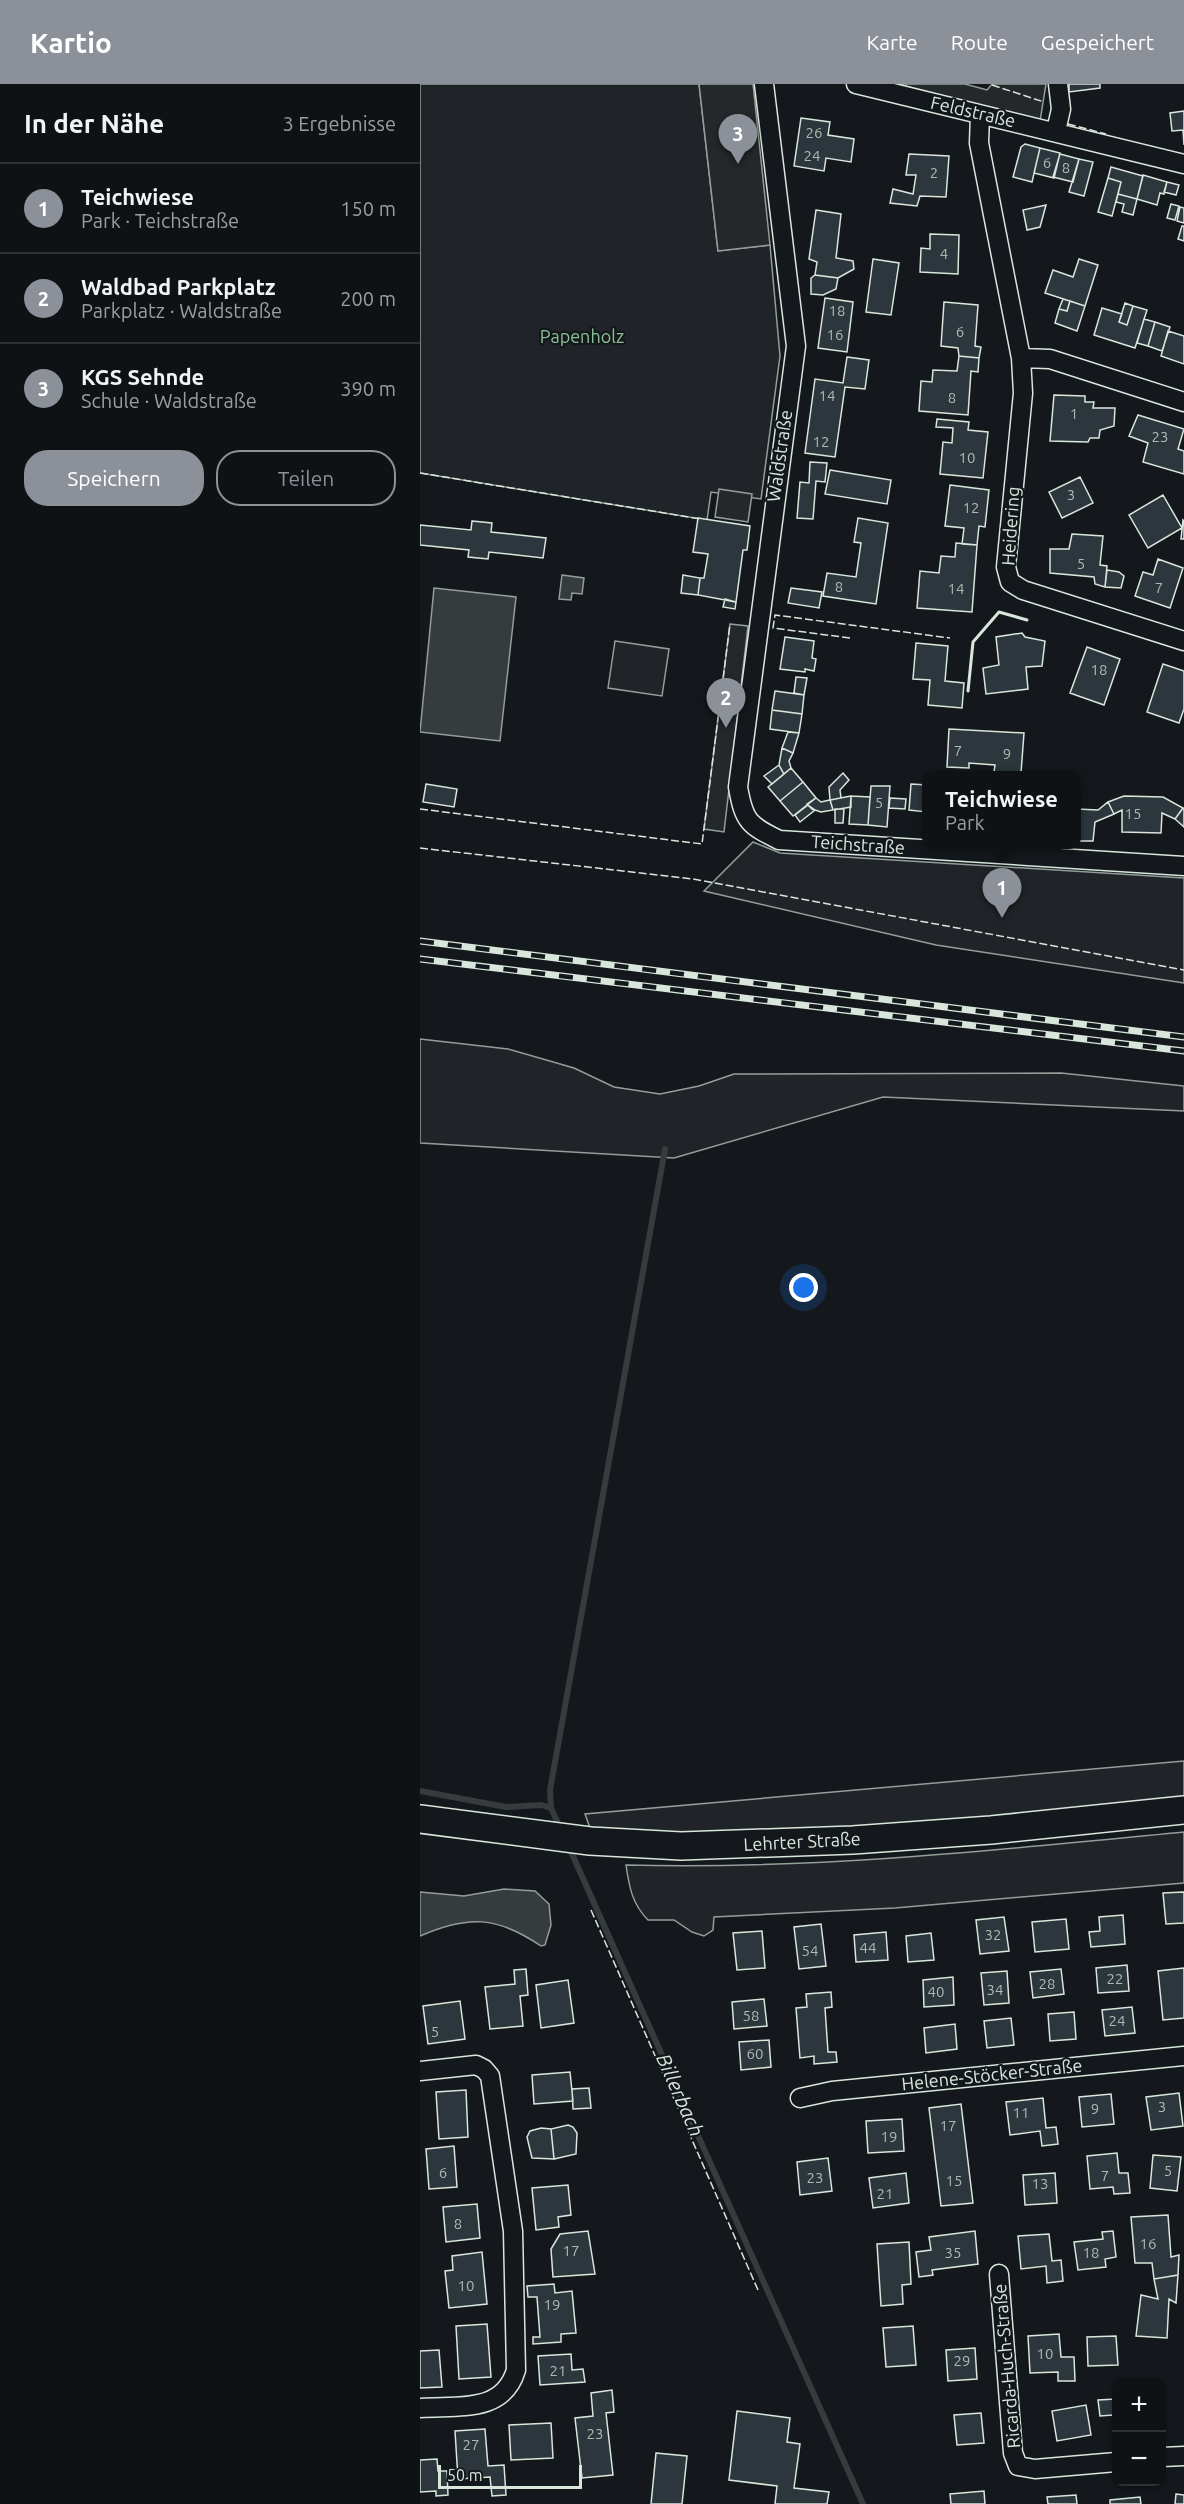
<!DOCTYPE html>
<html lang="de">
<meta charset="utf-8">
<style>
:root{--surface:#0f1215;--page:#181b1e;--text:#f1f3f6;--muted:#9b9ea0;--line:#2f3234;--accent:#8c9099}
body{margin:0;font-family:Ubuntu,sans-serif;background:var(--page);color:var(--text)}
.controls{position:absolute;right:18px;bottom:18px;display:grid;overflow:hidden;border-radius:12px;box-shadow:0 2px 4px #0004}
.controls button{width:54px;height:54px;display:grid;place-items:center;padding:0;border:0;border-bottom:2px solid var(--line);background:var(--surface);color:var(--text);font:30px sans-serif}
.scale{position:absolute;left:18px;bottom:15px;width:144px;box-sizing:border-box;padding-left:6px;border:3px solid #d8e6dc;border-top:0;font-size:16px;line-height:21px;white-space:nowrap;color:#d8e6dc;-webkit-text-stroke:4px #14181c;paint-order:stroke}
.you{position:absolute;left:384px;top:1204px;width:21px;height:21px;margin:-15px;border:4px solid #fff;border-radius:50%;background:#1a73e8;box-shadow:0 0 0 9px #1a73e833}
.badge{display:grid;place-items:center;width:39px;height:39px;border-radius:50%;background:var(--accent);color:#fff;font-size:20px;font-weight:700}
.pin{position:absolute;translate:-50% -50px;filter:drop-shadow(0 2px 3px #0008)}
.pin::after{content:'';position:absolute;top:32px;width:21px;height:18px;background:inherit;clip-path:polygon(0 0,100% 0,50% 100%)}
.popup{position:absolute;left:502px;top:687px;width:159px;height:78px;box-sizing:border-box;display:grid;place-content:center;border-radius:12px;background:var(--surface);filter:drop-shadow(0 2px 4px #0005);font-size:20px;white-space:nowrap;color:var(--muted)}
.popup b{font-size:22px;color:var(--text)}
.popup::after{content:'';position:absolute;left:50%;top:100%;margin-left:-12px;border:12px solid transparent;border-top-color:var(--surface)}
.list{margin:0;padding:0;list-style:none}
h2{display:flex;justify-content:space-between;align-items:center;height:78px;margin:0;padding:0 24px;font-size:26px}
h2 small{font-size:20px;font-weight:400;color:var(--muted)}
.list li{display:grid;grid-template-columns:39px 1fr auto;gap:18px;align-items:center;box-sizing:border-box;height:90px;padding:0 24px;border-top:2px solid var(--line)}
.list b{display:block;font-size:22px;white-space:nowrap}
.list p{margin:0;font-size:20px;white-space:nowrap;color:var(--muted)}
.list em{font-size:20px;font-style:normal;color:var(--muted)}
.actions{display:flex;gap:12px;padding:18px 24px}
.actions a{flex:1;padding:14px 0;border:2px solid var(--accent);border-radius:24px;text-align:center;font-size:21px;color:var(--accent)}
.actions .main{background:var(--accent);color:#fff}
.map{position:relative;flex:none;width:764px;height:2420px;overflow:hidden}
header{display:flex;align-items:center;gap:36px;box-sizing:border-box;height:84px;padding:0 30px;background:var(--accent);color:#fff}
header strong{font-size:28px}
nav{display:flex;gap:33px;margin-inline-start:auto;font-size:21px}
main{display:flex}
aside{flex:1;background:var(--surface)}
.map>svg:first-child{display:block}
</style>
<header>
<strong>Kartio</strong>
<nav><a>Karte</a><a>Route</a><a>Gespeichert</a></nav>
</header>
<main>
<aside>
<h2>In der Nähe<small>3 Ergebnisse</small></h2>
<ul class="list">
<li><span class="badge">1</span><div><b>Teichwiese</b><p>Park · Teichstraße</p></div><em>150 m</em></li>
<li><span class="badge">2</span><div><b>Waldbad Parkplatz</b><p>Parkplatz · Waldstraße</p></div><em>200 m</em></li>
<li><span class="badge">3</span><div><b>KGS Sehnde</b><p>Schule · Waldstraße</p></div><em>390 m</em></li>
</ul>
<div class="actions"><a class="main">Speichern</a><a>Teilen</a></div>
</aside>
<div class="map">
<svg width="764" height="2420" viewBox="0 0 764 2420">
<rect width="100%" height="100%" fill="#14181c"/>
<path fill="#202428" stroke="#939e99" stroke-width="1.5" d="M0 0H279L298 167 350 161 360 272 341 415 291 408 287 436 0 389Z
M195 557 249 565 242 612 188 604Z
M333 758 360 769 764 794V899L516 861 284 807Z
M0 955 88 965 154 984 194 1003 240 1010 279 1002 314 990 641 989 764 1002V1027L463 1013 254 1074 0 1059Z
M764 1677V1717L572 1735 281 1752 171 1747 165 1730Z
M764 1748V1799L475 1824 294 1833 293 1846 284 1852 272 1848 254 1836H228C212 1820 209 1802 206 1781 393 1786 579 1766 764 1748Z"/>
<path fill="#24282b" stroke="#939e99" stroke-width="1.5" d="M279 0H333L350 161 298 167Z
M478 0H545L567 6 572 0H626L620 37Z
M299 405 332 410 328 438 295 433Z
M310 540 328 542 304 748 284 745Z"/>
<path fill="#363b3e" stroke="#939e99" stroke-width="1.5" d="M142 491 164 494 162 510 152 509 151 516 139 515Z
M14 504 96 513 80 657 0 648Z
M84 1805 115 1807 129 1820 131 1841 125 1861 121 1862C77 1832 48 1831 0 1852V1808L44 1812Z"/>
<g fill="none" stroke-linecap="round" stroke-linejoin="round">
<path stroke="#363b3e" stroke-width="6" d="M0 1707 86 1723 121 1721 131 1724
M141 1746 131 1724 130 1706 245 1065
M148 1761 443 2420"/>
</g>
<path fill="#2c363c" stroke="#d8e6dc" stroke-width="1.5" d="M649 0H680V4L649 8Z
M764 27V61L763 46 752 47 750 29Z
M381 34 410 38 408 51 434 55 431 78 406 74 404 87 374 82Z
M605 60 620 64 612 98 593 93 601 63Z
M620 64 640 69 634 94 614 89Z
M489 70 529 72 526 113 500 112 497 122 470 119 473 105 493 110 496 91H486Z
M640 70 659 75 653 98 633 93Z
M659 75 673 78 664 112 649 108Z
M691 83 723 92 717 115 698 110 701 98 688 94Z
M723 91 747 98 744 110 740 109 737 121 717 115Z
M688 94 701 98 692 132 678 128Z
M747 98 759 101 756 111 744 108Z
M698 110 717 115 713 131 702 128 704 120 696 118Z
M751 120 759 122 755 136 747 134Z
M626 121 620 143 607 146 603 126Z
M760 123 764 124V139L757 137Z
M396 126 421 130 416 174 433 177 434 185 418 194 395 191 397 178 389 175Z
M762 142H764V157L758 155Z
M510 150 539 151 538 190 500 188 501 164 510 165Z
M453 175 479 179 471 231 446 228Z
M659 175 678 181 665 222 625 209 633 186 653 193Z
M395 191 418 194 416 205 403 211 391 210V194Z
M405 214 433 218 427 268 398 264Z
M643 215 650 217 647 227 639 225Z
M650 217 665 222 657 247 635 239 639 225 647 227Z
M524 218 558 221 555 262 561 263 559 274 539 272 538 264 521 262Z
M705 219 713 222 707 241 699 238Z
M713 222 727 226 715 264 674 251 682 224 702 230 699 238 707 241Z
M724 235 735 238 728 262 717 259Z
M735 238 750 243 742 267 728 262Z
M748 247 764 252V280L741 272Z
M539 272 559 274 558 288 551 287 548 331 499 327 501 297 512 298 513 286 537 287Z
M427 273 449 276 445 305 425 303 415 373 385 369 395 295 423 299Z
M634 311 665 312V318H674L673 324H695L694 342 680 346 679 354H670L668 358 630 357Z
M718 331 764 345 758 365 764 367V390L723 378 728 359 709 352Z
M517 335 549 338 548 346 568 348 563 394 520 390 523 358 532 359 533 344 516 343Z
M390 378 407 379 405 398 396 397 393 435 377 434 380 398 389 399Z
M410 386 471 396 467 420 405 410Z
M660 393 673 419 642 434 629 408Z
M530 401 569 406 565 443 559 442 557 461 542 460 544 444 525 442Z
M743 411 762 444 728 464 709 431Z
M278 434 330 442 327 466H323L316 518 278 511 280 494H284L288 470 273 468Z
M438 434 468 439 456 520 403 512 407 489 436 493 441 459 434 458Z
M763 436 764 437V455H761Z
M52 437 72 439 71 448 126 454 123 474 69 468 68 475 48 473 49 466 0 461V441L51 446Z
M652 450 683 452 680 481 687 482 685 503 675 500 674 493 630 489V465H649Z
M536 459 557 461 552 528 497 524 500 487 519 489 521 472 535 473Z
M738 475 763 484 750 524 715 512 723 488 733 491Z
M687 486 699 488 704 492 701 504 685 503Z
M263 491 280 494 278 511 261 509Z
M371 504 402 508 399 524 368 519Z
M305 515 316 518 315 525 303 523Z
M602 549 605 553 625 557 622 582 606 583 608 605 566 610 563 584 579 581 576 553Z
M365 553 394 557 392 574 396 575 394 587 385 585V588L360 585Z
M496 559 528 562 525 597 544 599 542 624 508 621 510 596 493 595Z
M667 563 700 575 684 621 650 609Z
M743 580 764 587V625L759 639 727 628Z
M376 593 387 594 384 611 374 609Z
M355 607 384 611 382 630 352 626Z
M352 626 382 630 379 649 350 645Z
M529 645 604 649 601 689 574 688 575 681 549 679V684L527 683Z
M368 648 379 649 373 669 362 664Z
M362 664 373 669 369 677 371 684 364 690 359 681Z
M359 681 364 690 352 700 344 692Z
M371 684 383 698 360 717 348 703Z
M423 689 429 696 420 706 421 714 410 716 409 703Z
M383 698 396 714 373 732 360 717Z
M6 700 37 705 34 723 3 718Z
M491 700 507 701V728L489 726Z
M451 702H470L467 743 448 741Z
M431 712 450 713 448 741 429 740Z
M431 712V723L413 726 410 716Z
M704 712 743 713 763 724 755 735 742 729 741 749 702 748V726L694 730 688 718Z
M396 714 401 718 410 716 413 726 401 728 392 725 387 720Z
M470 714 486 715 485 725 469 724Z
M688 718 694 730 675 738 673 757H657V725L678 726Z
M388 721 395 726 380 738 375 731Z
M763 724 764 725V743L755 735Z
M415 725H424L423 739H415Z
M764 1808V1839L746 1840 743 1809Z
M703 1831 705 1860 671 1863 669 1848 680 1847 679 1833Z
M584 1833 589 1867 560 1870 556 1836Z
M646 1835 649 1865 615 1868 612 1838Z
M401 1840 406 1882 379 1885 374 1843Z
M342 1847 345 1884 317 1886 313 1849Z
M466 1848 468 1876 436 1878 434 1851Z
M511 1849 514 1876 488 1878 486 1852Z
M707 1881 709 1907 678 1909 676 1884Z
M764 1884V1934L743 1936 738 1887Z
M106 1885 108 1911 100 1912 103 1942 70 1945 65 1903 95 1900 94 1886Z
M641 1885 644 1910 613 1914 610 1888Z
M587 1887 589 1919 564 1921 561 1889Z
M533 1893 534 1921 504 1923 503 1896Z
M148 1896 154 1939 121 1944 116 1901Z
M411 1908 412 1923 405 1924 408 1968H416L417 1978 394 1980V1972L380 1974 376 1924 387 1923 386 1910Z
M344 1915 347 1942 314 1945 312 1918Z
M40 1917 45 1955 8 1960 3 1922Z
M712 1923 715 1949 685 1952 682 1926Z
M654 1928 656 1955 630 1957 628 1930Z
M591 1934 594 1961 567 1964 564 1937Z
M535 1940 537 1965 506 1969 504 1944Z
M349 1956 351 1983 321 1986 319 1958Z
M150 1988 153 2017 114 2020 112 1991Z
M169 2004 171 2024 153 2025 152 2005Z
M46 2006 48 2053 19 2055 16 2008Z
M759 2009 763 2042 731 2046 726 2013Z
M691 2010 694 2040 662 2043 659 2013Z
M623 2014 626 2044 636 2043 638 2060 622 2062 620 2047 590 2051 586 2018Z
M541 2020 553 2119 521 2122 509 2024Z
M482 2035 484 2067 448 2069 446 2037Z
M148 2041 153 2043 157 2049 156 2070 134 2075 131 2045Z
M121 2044 131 2045 134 2075 112 2074 107 2053 110 2047Z
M34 2062 37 2103 9 2105 6 2065Z
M697 2069 699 2089H708L710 2109 694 2110 693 2103 670 2105 667 2072Z
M733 2071 761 2073 757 2107 730 2104Z
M408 2074 412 2107 380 2111 377 2078Z
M486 2089 489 2119 453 2124 449 2094Z
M635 2089 637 2119 605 2121 603 2091Z
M148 2101 151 2131 138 2133 139 2143 116 2146 112 2104Z
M57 2120 60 2154 26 2158 23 2123Z
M748 2131 751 2173 759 2171 758 2191 734 2195 732 2179H715L711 2133Z
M168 2147 175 2190 133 2193 131 2165 140 2150Z
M555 2147 558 2180 512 2186 513 2191 499 2193 496 2168 511 2166 509 2153Z
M693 2147 696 2173 685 2175 686 2183 658 2186 654 2158 683 2155 682 2148Z
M629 2150 632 2177 641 2176 643 2197 627 2199 626 2182 601 2185 598 2152Z
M489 2158 491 2200 482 2201 483 2220 461 2222 457 2160Z
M62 2168 67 2220 29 2224 25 2187 33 2186 32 2172Z
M758 2191 756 2219 749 2215 747 2254 716 2252 721 2211 738 2215 734 2195Z
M134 2200 135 2209 152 2207 156 2249 141 2250V2258L113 2260V2253H120L117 2213H108L107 2202Z
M67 2240 71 2293 39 2295 36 2242Z
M493 2242 496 2281 466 2283 463 2244Z
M639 2250 641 2273H654L655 2297H638V2288L610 2289 608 2252Z
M696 2252 698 2281 668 2282 667 2253Z
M555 2264 557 2295 528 2297 526 2266Z
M19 2266 22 2303 0 2304V2267Z
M151 2270 152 2286 163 2285 165 2298 120 2301 118 2272Z
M192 2306 194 2328 186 2329 193 2391 162 2394 155 2334 173 2332 171 2309Z
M696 2315V2347L695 2348 693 2331 680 2332 678 2316Z
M666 2321 671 2351 637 2357 632 2327Z
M317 2327 370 2334 367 2358 380 2360 374 2404 409 2408 407 2420H355L357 2402 309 2396Z
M561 2329 564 2359 537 2361 534 2331Z
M131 2339 133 2374 91 2376 89 2341Z
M65 2345 68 2382 84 2381 86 2411 72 2412 70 2393 38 2395 35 2347Z
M236 2369 267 2372 262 2420H231Z
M17 2375 18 2387H27L28 2411 16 2412V2407L0 2408V2376Z
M564 2407 565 2420H531L530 2410Z
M756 2410 764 2411V2420H755Z
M656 2411 657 2420H628L627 2413Z
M720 2413 721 2420H690V2416Z"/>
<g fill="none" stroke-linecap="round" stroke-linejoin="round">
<defs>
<path id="street" d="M344 0 376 262 318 703C324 738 329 741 359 756L764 782
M436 0 764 80
M560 31 559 59 601 274 603 309 586 483 590 498 603 506 764 557
M636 47 641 25 638 0
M601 274 630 275 764 318
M0 1987 56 1981 64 1985 70 1992 93 2147 96 2286C83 2330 38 2321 0 2324
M380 2014 412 2007 764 1972
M579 2190 593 2369 598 2382 615 2385 696 2378
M742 2373 764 2372"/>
<path id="primary" d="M0 1735 170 1757 261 1762 433 1756 571 1746 764 1726"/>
</defs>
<use href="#street" stroke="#d8e6dc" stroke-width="21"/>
<use href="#primary" stroke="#d8e6dc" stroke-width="30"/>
<use href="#street" stroke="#14181c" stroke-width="18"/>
<use href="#primary" stroke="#14181c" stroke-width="27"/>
<defs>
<path id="rail" d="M0 857 764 953
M0 875 764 967"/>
</defs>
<use href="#rail" stroke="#d8e6dc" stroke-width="7"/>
<use href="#rail" stroke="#14181c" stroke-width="4.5" stroke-dasharray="14" stroke-linecap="butt"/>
<path stroke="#d8e6dc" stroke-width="1.5" stroke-dasharray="8 3" stroke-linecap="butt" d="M572 1 624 18
M648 40 686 50
M0 389 281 435
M430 554 353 544 355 531 530 554
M0 725 282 760 310 540
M0 764 273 795 764 886
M171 1826 338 2206"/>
<path stroke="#d8e6dc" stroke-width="3" d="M548 607 553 558 579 528 607 536"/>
</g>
<g text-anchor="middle" stroke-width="4.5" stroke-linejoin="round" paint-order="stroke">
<g font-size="15" fill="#adbab4">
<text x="394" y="54">26</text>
<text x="392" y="77">24</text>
<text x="627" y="84">6</text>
<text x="646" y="89">8</text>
<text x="514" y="94">2</text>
<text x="524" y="175">4</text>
<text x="417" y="232">18</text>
<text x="540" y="253">6</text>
<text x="415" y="256">16</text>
<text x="407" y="317">14</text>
<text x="532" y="319">8</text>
<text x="654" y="335">1</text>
<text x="740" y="358">23</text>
<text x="401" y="363">12</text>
<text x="547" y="379">10</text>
<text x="651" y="416">3</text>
<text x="551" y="429">12</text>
<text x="661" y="485">5</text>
<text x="419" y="508">8</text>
<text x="739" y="509">7</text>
<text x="536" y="510">14</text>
<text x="679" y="591">18</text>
<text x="538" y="672">7</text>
<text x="587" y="675">9</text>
<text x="459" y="724">5</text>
<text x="713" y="735">15</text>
<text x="573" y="1856">32</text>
<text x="448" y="1869">44</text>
<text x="390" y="1872">54</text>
<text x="695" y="1900">22</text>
<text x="627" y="1905">28</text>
<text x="575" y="1911">34</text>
<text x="516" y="1913">40</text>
<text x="331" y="1937">58</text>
<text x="697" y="1942">24</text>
<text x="15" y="1953">5</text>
<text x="335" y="1975">60</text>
<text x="742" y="2028">3</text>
<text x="675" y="2030">9</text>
<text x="601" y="2034">11</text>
<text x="528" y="2047">17</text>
<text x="469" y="2058">19</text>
<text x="748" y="2092">5</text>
<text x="23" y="2094">6</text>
<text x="685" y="2097">7</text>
<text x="395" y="2099">23</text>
<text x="534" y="2102">15</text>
<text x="620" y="2105">13</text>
<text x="465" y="2115">21</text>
<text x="38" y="2145">8</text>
<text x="728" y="2165">16</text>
<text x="151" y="2172">17</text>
<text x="533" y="2174">35</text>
<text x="671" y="2174">18</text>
<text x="46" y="2207">10</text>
<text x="132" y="2226">19</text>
<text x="625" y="2275">10</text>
<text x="542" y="2282">29</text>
<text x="138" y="2292">21</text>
<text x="175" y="2355">23</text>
<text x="51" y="2366">27</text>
</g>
<g font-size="18" fill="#d8e6dc" stroke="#14181c">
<text transform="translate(553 28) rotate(13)" y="6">Feldstraße</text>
<text transform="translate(360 372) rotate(-82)" y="6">Waldstraße</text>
<text transform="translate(591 442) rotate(-86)" y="6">Heidering</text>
<text transform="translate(438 761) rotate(4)" y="6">Teichstraße</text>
<text transform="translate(382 1758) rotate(-3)" y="6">Lehrter Straße</text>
<text transform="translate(572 1991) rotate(-6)" y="6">Helene-Stöcker-Straße</text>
<text transform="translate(587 2282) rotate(-95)" y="6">Ricarda-Huch-Straße</text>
</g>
<g font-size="18" fill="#8ac095" stroke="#14181c">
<text x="162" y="259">Papenholz</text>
</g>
<g font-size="20" font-style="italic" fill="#d8e6dc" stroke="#14181c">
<text transform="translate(260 2011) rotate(66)" y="7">Billerbach</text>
</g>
</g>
</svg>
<div class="controls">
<button>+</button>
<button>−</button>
</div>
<div class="scale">50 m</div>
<div class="you"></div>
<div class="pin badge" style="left:582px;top:834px">1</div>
<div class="popup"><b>Teichwiese</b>Park</div>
<div class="pin badge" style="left:306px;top:644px">2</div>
<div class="pin badge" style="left:318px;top:80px">3</div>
</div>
</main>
